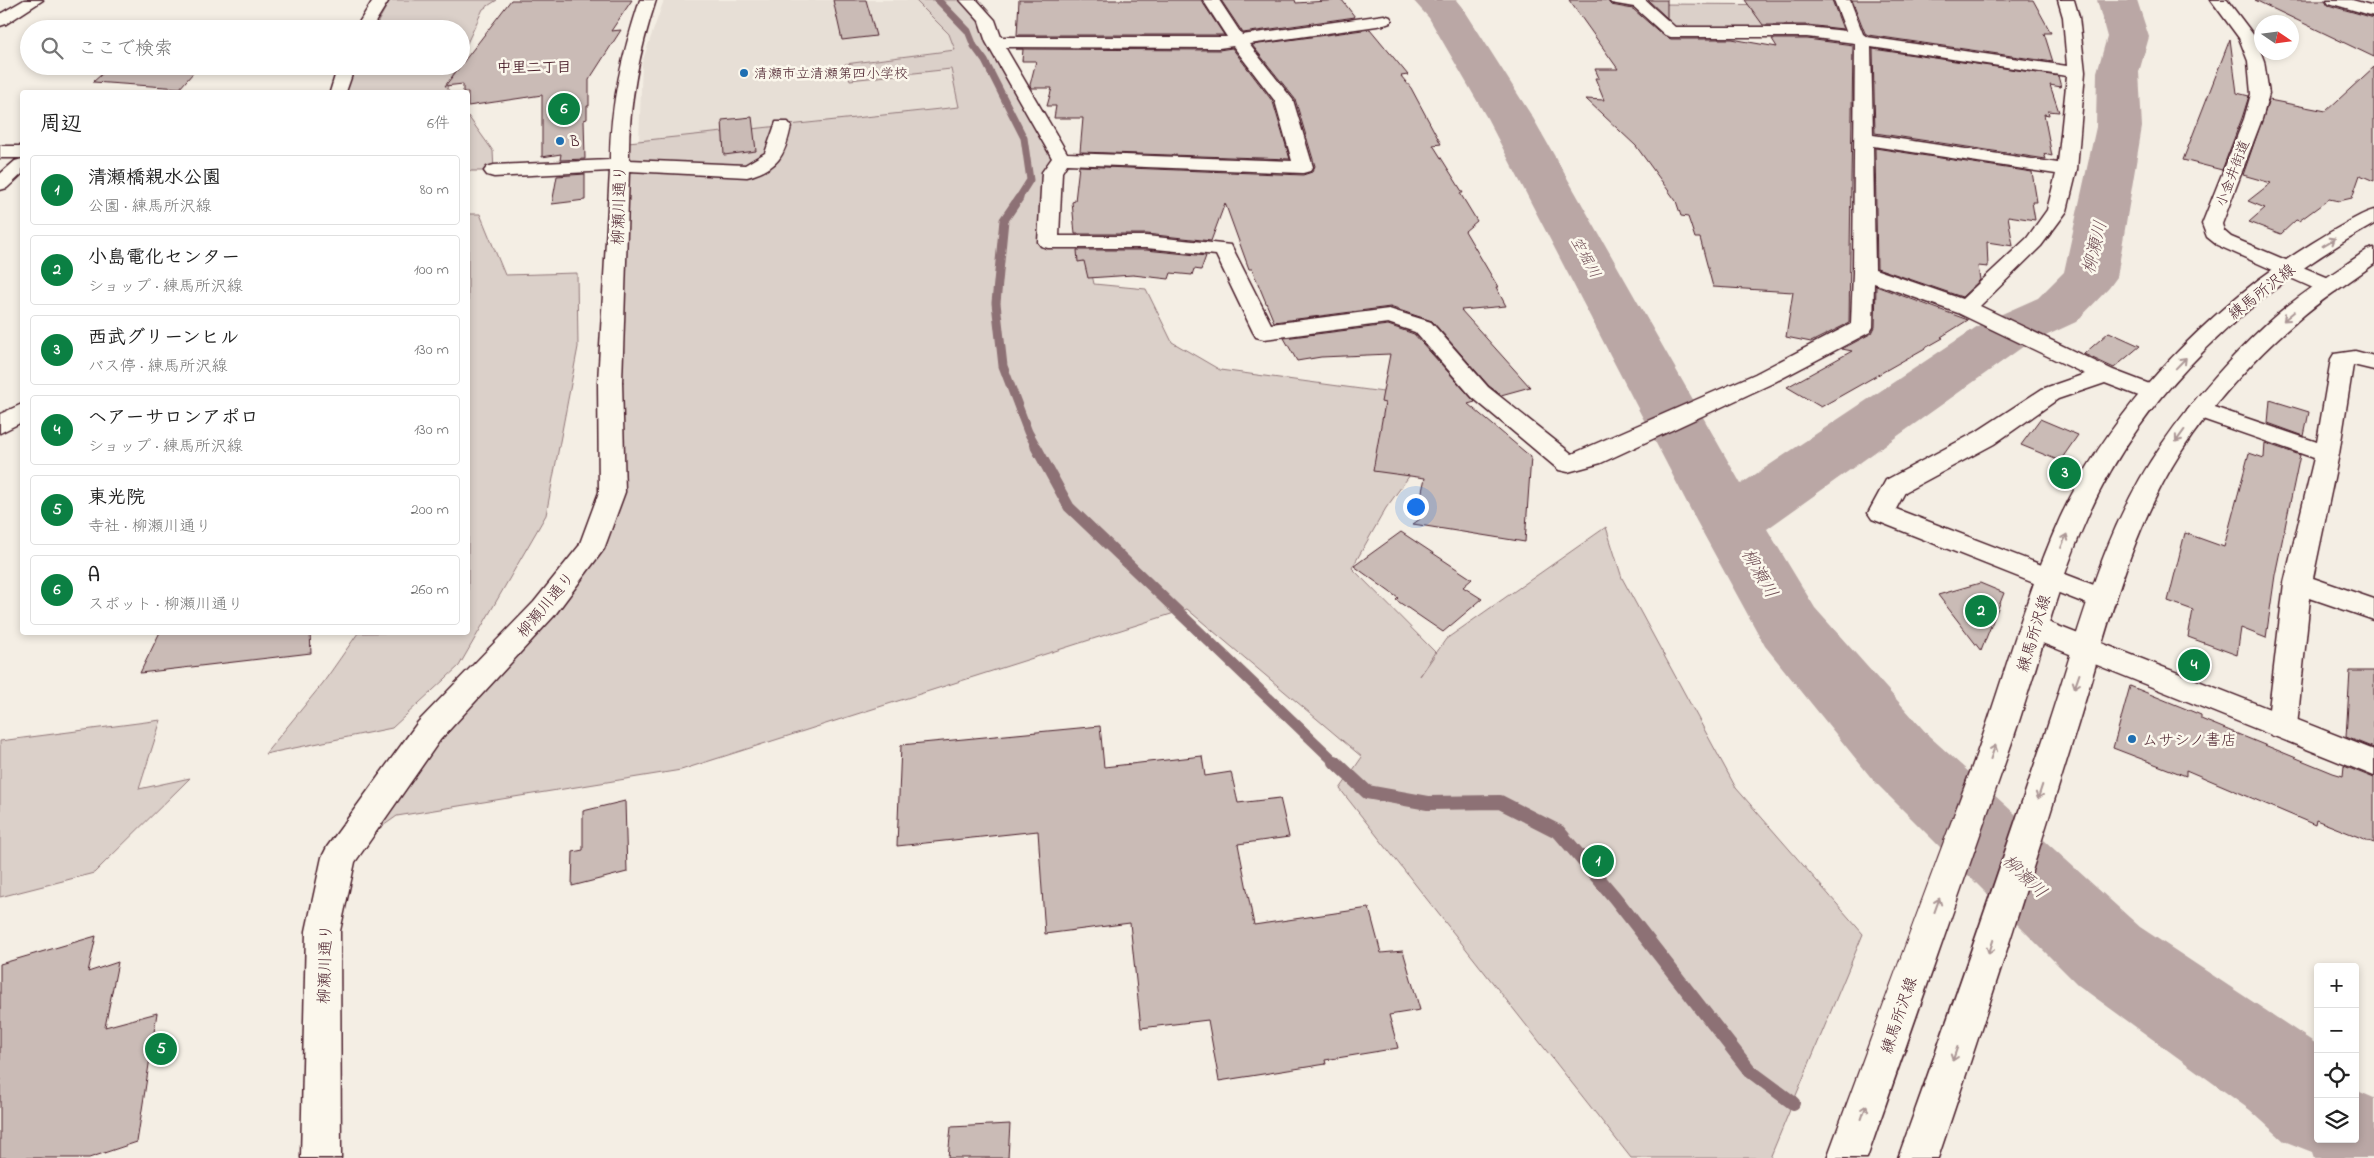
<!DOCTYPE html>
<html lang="ja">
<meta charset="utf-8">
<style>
:root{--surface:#fff;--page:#f6f6f6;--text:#222;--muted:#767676;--line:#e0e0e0;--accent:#0b8043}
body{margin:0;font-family:"Indie Flower","Klee One",sans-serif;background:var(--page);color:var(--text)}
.controls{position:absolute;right:15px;bottom:15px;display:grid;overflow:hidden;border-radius:5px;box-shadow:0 2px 8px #0003}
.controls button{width:45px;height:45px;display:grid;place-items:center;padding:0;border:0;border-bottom:1px solid var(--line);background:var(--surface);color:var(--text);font:25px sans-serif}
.compass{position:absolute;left:2254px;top:15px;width:45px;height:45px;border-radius:50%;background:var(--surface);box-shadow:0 2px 8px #0003;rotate:103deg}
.you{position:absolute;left:1415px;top:506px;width:18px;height:18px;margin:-12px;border:4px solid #fff;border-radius:50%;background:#1a73e8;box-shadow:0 0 0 8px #1a73e833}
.badge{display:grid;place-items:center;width:32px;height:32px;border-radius:50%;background:var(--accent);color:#fff;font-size:16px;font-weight:700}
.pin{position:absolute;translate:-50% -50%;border:2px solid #fff;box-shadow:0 1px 5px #0006}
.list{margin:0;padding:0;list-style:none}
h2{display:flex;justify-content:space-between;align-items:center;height:65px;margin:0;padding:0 20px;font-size:21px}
h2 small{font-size:16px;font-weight:400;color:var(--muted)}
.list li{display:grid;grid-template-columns:32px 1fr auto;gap:15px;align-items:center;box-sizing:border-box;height:70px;margin:0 10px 10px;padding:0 10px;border:1px solid var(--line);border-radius:5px}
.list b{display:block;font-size:19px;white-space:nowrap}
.list p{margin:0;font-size:16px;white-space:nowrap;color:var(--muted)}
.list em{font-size:16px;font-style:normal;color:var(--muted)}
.icon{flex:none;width:28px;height:28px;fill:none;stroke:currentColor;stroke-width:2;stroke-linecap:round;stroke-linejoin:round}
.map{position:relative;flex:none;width:2374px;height:1158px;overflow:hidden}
.search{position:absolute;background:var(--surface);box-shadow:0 2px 8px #0003;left:20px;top:20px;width:450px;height:55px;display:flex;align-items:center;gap:12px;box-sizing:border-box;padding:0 18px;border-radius:28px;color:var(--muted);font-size:19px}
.panel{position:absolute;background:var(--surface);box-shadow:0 2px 8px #0003;left:20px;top:90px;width:450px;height:545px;border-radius:5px}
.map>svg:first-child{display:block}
</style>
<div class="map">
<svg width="2374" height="1158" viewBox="0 0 2374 1158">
<rect width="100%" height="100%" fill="#f4eee4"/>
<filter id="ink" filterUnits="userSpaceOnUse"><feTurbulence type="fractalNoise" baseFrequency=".02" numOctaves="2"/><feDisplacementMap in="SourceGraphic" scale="10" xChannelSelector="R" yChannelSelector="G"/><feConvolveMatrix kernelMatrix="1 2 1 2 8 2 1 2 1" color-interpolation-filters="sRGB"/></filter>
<g filter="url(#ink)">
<path fill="#e7dfd6" d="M664 0H915L949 34 955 50 846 64 850 79 951 69 959 107 639 142 642 62Z"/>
<path fill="#dbd0c9" stroke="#92787a" d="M390 0H497L483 9 461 56V29H374Z
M915 0H968L1061 158 1048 241 1085 242 1094 284 1146 289 1172 342 1220 370 1398 394 1431 446 1386 508 1352 568 1435 652 1420 676 1446 639 1606 527 1622 578 1736 788 1863 934 1770 1158H1631L1340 789 1362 757 1187 609 681 770 397 816 339 857 544 609 612 492 619 143 959 107 951 69 850 80 845 64 955 50 949 34Z
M1657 4 1833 5 1843 34 1671 32Z
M353 66H457L447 88 450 92H339Z
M468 116 493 151 494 171H468Z
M468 214H480L505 275 577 273 578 347 546 515 459 666 392 728 265 754 323 683 358 633 468 632Z
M161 720 139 789 190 778 94 873 0 897V741Z"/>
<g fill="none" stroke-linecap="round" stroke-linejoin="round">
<path stroke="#8d7174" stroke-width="7" d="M938 0 968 31 974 46 985 61 1024 138 1030 180 1018 199
M1439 0 1445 11"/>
<path stroke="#8d7174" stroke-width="9" d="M1019 198 1004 220 996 303 1003 366 1028 432 1037 448"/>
<path stroke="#8d7174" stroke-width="11" d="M1036 447 1069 507 1336 763"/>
<path stroke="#8d7174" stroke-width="14" d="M1335 762 1367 792 1428 803 1500 802 1559 832 1615 898 1750 1071 1793 1103"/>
<path fill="#baa7a5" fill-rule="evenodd" d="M1413 0H1456L1465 11 1533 118 1741 484 1984 322 2038 298 2064 272 2096 127 2097 72 2107 37 2097 0H2137L2149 37 2139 72 2142 127 2117 277 2109 288 2076 322 2024 346 1767 529 1815 608 1929 736 2140 927 2318 1045V1139H2355V1081L2360 1092 2374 1098V1158H2314L2312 1152 2284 1141 2250 1110 2078 985 1873 780 1765 646 1697 522 1487 118 1429 18Z"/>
</g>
<path fill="#cabbb6" stroke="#4a1f2b" d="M511 0H632L611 31 621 30 589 80V106H587V119L584 120 585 159 560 160 561 154 542 157V95L468 106V92H463V84L445 86Z
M833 0H866L876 36 842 40Z
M1019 0H1201L1224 35H1017Z
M1221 0H1295L1296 3 1342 0 1355 17 1243 33Z
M1569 0H1607L1611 5 1633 9 1664 36 1671 39H1732L1777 47 1772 39H1807L1853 45 1849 323 1811 342 1786 337 1793 292 1713 287 1700 238H1695L1688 217 1681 216 1676 201 1636 146 1586 99 1604 100 1595 78H1599L1595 69H1618Z
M1648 0H1667V18Z
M1745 0H1832L1843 29 1807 25H1763Z
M1852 0H2033L2051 33H2044L2053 62 1868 35 1865 33Z
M2255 0H2325L2328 5 2374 18V57Z
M210 23 204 28 235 27 233 29H154L158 25 166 24Z
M1370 29 1408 75 1401 76 1411 88 1441 144 1433 145 1463 193H1460L1477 221 1465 231 1498 287H1496L1506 306 1461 310 1530 387 1501 395 1489 386 1432 321 1390 307 1274 322 1252 269H1249L1225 203 1211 241 1146 234H1075L1072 202 1075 201 1079 166 1303 175 1312 172 1315 166 1295 99 1252 45Z
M2230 39 2237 93 2249 96 2242 118 2222 170 2183 160Z
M1232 48 1273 102 1290 159 1080 152 1083 118H1054L1056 106H1047L1052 88H1031L1030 85 1036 61H1022L1023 49H1016L1219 50Z
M1873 49 2058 76 2061 87 2050 85 2059 112 2048 111 2049 115 2044 114 2052 156 2044 154 2046 159 1875 133Z
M111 66H199L180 88 93 82Z
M2374 67V181L2360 175 2352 198 2339 201 2329 199 2299 221 2296 220 2281 234 2249 222 2265 208 2248 201 2271 183 2243 175 2269 100 2326 111Z
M752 117 756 151 724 155 722 120Z
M1875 148 2032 172 2037 202H2032L2035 220 2008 216 2013 246 1987 242 1988 267 1978 266 1980 280 1962 297 1877 268Z
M585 174V200L552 204 557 176Z
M1077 250H1146L1206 256 1201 270 1194 269 1192 275 1171 273 1169 279 1133 275 1088 278 1084 261 1078 262Z
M1876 286 1968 320 1941 337 1943 338 1821 407 1787 387 1852 351 1842 349 1872 333 1875 327Z
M1388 325 1414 334 1475 402 1468 404 1531 457 1525 542 1413 524 1420 519 1416 518 1425 478 1373 471 1385 403 1381 402 1390 354 1321 357 1297 361 1284 338Z
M2109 332 2140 346 2114 368 2084 354Z
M2270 400 2309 412 2304 436 2268 423Z
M2040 419 2078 435 2060 461 2021 445Z
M2265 443 2300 455 2275 575 2266 638 2241 628 2237 655 2188 637 2193 610 2168 601 2185 533 2224 547 2249 453 2264 458Z
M1401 532 1472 579 1463 587 1482 599 1443 632 1396 600 1398 598 1354 566Z
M1980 583 2004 593 1981 651 1938 595Z
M160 632H310L311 653 140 673Z
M2350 671H2374V748L2346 737Z
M2130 686 2201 715V719L2333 773 2343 776 2344 766 2374 778V843L2316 820 2315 825 2186 770V776L2113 748Z
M1100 726 1104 767 1202 756 1205 776 1231 772 1238 803 1280 798 1289 837 1238 844 1254 925 1369 908 1381 953 1403 951 1420 1010 1389 1015 1398 1048 1325 1060 1326 1064 1219 1081 1208 1020 1141 1028 1130 923 1045 934 1038 831 897 846 901 745Z
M625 801 627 872 572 886 573 852 583 850V811Z
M96 936 88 972 118 962 105 1027 157 1013 137 1142 89 1158H0V964Z
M1010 1124 1008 1158H948L951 1127Z"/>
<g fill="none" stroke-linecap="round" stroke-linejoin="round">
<defs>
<path id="minor" d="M24 0H43L6 24 0 26V14Z
M373 0H389L371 29H355Z
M640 0H656C639 52 628 105 629 160L745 165 765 153 776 122H788L791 126C785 156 778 169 747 177L629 171 622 382 618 387 610 389 602 387 598 382 610 171 494 177 487 175 484 171 487 167 494 165 610 160C610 104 623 52 640 0Z
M960 0H977L995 20 1001 37H1227L1203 0H1219L1242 35 1384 15 1390 17 1392 20 1390 23 1384 25 1249 44 1293 100 1313 167 1310 171 1303 173 1067 164 1062 172 1059 236H1146L1231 245 1271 324 1389 309 1431 322 1488 387 1572 454 1755 374 1851 324 1853 272 1855 43 1807 37H1671L1665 35 1634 7 1611 3 1609 0H1645L1675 27H1807L1846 31 1834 0H1850L1863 34 1867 37 2067 66 2063 17 2058 0H2074L2079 17 2085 72 2077 170 2067 211 2041 246 1980 306 2113 370 2160 388 2164 393 2160 398 2152 400 2144 398 2105 383 2058 399 1994 444 1905 492 1896 509 2112 592 2116 599 2112 606 2102 609 2092 606 1872 519 1868 513 1886 480 1976 432 2042 389 2085 374 1958 313 1874 283 1873 327 1870 332 1771 384 1601 463 1568 472 1559 470 1472 397 1415 332 1388 323 1264 339 1256 337 1253 332 1216 255 1146 248H1048L1041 246 1038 242 1042 172 1052 158 986 42 979 21ZM1233 46 1275 101 1292 161 1067 153 1005 47 1219 48ZM1871 47 2067 76 2058 163 1873 135ZM1873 146 2056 174 2047 210 2027 238 1962 299 1875 269Z
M2327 0H2352L2374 6V16L2329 3Z
M338 66H355L346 92H330Z
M0 146H22V158H0Z
M22 159V174L7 188 0 190V174L15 161Z
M2355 351 2374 356V370L2353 365 2339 454 2313 578 2374 599V620L2310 598 2297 726 2293 735 2282 738 2271 735 2267 726 2284 583 2314 458 2191 415 2187 410 2191 405 2199 402 2317 442 2331 359 2334 354Z
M22 404V422L0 433V414Z"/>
<path id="tertiary" d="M2211 0H2227L2255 37 2264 61 2269 94 2262 119 2222 224 2224 231 2231 237 2336 281 2339 286 2336 291 2328 292 2320 291 2217 245 2207 237 2202 224 2244 119 2251 94 2248 61 2239 38Z
M610 375 618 377 622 382 625 492 604 549 554 616 440 740 355 862 340 931 341 1158H301L306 931 322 857 327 847 418 722 534 602 579 546 599 492 598 382 602 377Z
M2035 617 2374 750V776L2025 636 2021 628 2025 620Z"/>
<path id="primary" d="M2374 210V224C2254 291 2143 390 2087 518 2054 592 2037 672 2010 748 1963 885 1914 1021 1867 1158H1827C1874 1030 1921 902 1969 775 2001 690 2023 601 2060 518 2104 424 2177 343 2258 280 2285 260 2314 241 2343 225 2353 219 2363 213 2374 210Z
M2374 248V264C2348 283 2320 300 2296 322 2255 357 2210 407 2181 452 2128 535 2107 632 2078 724 2033 869 1987 1014 1938 1158H1898C1950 1015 1999 870 2048 725 2080 629 2103 528 2162 444 2192 400 2240 346 2281 311 2308 289 2338 270 2367 250Z"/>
</defs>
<use href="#minor" stroke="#4a1f2b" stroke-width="3"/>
<use href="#tertiary" stroke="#4a1f2b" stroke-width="3"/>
<use href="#primary" stroke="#4a1f2b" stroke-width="3"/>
<use href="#minor" fill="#fbf7ec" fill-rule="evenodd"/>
<use href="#tertiary" fill="#fbf7ec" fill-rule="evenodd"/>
<use href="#primary" fill="#fbf7ec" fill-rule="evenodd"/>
</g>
<defs><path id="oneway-shaft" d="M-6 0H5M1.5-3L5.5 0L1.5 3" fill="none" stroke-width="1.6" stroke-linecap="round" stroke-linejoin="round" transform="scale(1.25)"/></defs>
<g stroke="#ab9695">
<use href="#oneway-shaft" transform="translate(2329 242) rotate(-31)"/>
<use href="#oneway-shaft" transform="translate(2289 316) rotate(140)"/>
<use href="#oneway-shaft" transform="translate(2181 363) rotate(-46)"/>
<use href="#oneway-shaft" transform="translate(2180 436) rotate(126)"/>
<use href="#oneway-shaft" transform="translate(2064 541) rotate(-67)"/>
<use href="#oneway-shaft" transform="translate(2077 681) rotate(109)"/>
<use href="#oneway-shaft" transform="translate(1993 752) rotate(-70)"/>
<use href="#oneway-shaft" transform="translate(2040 792) rotate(108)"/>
<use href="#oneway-shaft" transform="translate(1937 905) rotate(-70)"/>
<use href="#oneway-shaft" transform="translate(1991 947) rotate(108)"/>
<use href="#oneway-shaft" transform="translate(1955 1054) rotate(109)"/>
<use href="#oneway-shaft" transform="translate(1864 1112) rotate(-71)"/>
</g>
</g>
<g fill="#1f6fb2" stroke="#fbf7ec" stroke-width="2">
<circle cx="744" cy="73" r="5"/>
<circle cx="560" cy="141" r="5"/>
<circle cx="2132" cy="739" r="5"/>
</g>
<g text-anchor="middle" stroke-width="5" stroke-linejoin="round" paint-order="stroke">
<g font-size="14" fill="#4a1f2b" stroke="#fbf7ec" text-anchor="start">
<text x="754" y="78">清瀬市立清瀬第四小学校</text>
<text x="570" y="146">B</text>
</g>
<g font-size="14" fill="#4a1f2b" stroke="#fbf7ec">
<text transform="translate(2232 173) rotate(-69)" y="5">小金井街道</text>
</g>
<g font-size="15" font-weight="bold" fill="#4a1f2b" stroke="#fbf7ec">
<text x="534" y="72">中里二丁目</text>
</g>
<g font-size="15" font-style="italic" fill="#714f56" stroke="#fbf7ec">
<text transform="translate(1586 257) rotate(61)" y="5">空堀川</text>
</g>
<g font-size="16" fill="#4a1f2b" stroke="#fbf7ec">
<text transform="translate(618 205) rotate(-88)" y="6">柳瀬川通り</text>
<text transform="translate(2261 291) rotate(-38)" y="6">練馬所沢線</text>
<text transform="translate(545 604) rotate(-50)" y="6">柳瀬川通り</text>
<text transform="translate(2033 633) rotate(-73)" y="6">練馬所沢線</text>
<text transform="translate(324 964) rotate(-88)" y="6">柳瀬川通り</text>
<text transform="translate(1898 1015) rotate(-71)" y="6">練馬所沢線</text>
</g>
<g font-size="16" fill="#4a1f2b" stroke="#fbf7ec" text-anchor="start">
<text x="2142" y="745">ムサシノ書店</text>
</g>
<g font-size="18" font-style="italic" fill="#714f56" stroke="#fbf7ec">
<text transform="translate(2094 247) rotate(-76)" y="6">柳瀬川</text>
<text transform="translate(1760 573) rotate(60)" y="6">柳瀬川</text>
<text transform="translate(2025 876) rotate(44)" y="6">柳瀬川</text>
</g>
</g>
</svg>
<div class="controls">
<button>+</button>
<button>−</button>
<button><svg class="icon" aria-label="locate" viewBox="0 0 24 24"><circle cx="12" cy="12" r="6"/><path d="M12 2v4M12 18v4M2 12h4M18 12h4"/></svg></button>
<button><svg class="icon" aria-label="layers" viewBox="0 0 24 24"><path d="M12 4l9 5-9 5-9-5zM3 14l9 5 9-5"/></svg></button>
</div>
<svg class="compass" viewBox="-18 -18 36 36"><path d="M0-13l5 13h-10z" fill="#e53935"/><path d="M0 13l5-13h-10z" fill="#767676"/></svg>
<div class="you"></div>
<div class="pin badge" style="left:1598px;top:861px">1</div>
<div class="pin badge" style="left:1981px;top:611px">2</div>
<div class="pin badge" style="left:2065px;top:473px">3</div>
<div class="pin badge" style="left:2194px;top:665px">4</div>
<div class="pin badge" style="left:161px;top:1049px">5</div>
<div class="pin badge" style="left:564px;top:109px">6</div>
<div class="search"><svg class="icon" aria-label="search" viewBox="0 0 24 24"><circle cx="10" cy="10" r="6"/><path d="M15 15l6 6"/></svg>ここで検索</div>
<section class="panel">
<h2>周辺<small>6件</small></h2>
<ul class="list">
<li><span class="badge">1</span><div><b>清瀬橋親水公園</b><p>公園 · 練馬所沢線</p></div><em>80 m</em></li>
<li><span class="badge">2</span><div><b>小島電化センター</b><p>ショップ · 練馬所沢線</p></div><em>100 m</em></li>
<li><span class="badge">3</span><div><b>西武グリーンヒル</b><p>バス停 · 練馬所沢線</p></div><em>130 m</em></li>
<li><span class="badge">4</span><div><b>ヘアーサロンアポロ</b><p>ショップ · 練馬所沢線</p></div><em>130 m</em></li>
<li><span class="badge">5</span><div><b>東光院</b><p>寺社 · 柳瀬川通り</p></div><em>200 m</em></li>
<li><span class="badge">6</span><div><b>A</b><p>スポット · 柳瀬川通り</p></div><em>260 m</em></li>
</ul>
</section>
</div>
